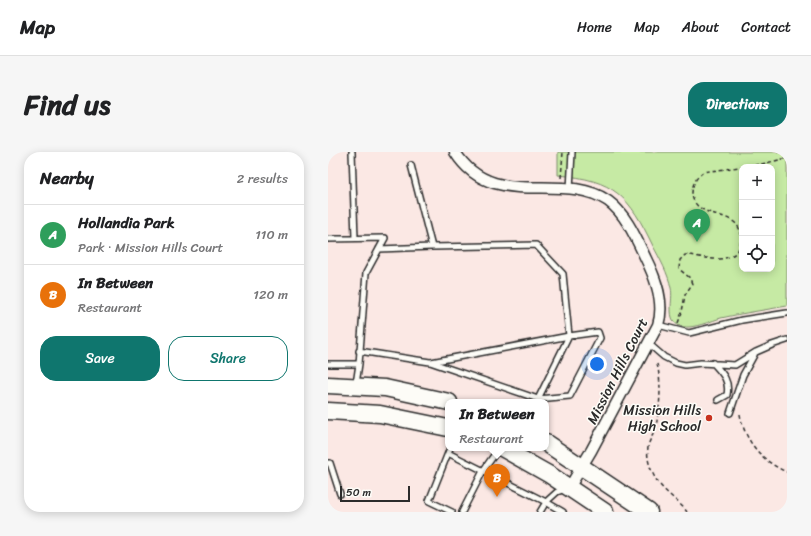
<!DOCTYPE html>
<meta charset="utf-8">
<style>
:root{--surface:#fff;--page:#f6f6f6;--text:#202124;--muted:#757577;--line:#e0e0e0;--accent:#0f766e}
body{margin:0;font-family:Sriracha,sans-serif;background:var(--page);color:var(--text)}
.controls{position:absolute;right:12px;top:12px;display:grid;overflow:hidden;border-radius:8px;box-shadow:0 2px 10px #0003}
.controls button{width:36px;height:36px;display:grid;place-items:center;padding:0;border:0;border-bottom:1px solid var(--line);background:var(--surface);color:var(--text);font:20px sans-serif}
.scale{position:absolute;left:12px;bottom:10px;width:70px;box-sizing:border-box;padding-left:4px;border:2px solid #2b2b2b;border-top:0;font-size:11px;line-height:14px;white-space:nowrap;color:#2b2b2b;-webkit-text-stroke:3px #fdfcf7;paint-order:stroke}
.you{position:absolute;left:269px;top:212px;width:14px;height:14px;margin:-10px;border:3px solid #fff;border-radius:50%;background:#1a73e8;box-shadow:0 0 0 6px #1a73e833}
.badge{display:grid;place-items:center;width:26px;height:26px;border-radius:50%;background:var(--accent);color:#fff;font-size:13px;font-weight:700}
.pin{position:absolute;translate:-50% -33px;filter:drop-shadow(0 1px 2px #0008)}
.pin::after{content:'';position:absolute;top:21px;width:14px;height:12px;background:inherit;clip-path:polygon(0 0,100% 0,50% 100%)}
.popup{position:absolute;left:117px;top:247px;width:104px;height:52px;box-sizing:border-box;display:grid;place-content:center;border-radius:8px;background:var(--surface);filter:drop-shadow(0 1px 3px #0005);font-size:13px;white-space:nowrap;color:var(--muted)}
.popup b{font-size:15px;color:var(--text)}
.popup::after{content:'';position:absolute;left:50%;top:100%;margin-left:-8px;border:8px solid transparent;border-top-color:var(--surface)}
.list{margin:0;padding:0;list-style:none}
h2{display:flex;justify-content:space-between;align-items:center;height:52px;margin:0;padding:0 16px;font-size:17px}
h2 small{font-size:13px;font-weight:400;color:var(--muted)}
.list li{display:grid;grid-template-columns:26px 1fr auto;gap:12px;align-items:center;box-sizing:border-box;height:60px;padding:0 16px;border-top:1px solid var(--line)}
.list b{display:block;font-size:15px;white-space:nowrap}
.list p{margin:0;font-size:13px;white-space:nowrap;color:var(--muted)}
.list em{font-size:13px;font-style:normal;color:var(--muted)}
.actions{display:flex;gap:8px;padding:12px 16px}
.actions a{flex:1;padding:9px 0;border:1px solid var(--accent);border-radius:16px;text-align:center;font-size:14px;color:var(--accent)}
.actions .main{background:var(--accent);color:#fff}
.icon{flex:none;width:22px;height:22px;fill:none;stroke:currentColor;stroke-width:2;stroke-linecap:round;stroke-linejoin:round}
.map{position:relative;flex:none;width:459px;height:360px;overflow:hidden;border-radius:16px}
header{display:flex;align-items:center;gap:24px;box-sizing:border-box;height:56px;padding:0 20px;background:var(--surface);border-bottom:1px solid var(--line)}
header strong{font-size:19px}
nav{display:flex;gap:22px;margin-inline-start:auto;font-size:14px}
.intro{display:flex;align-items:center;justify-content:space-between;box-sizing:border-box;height:96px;padding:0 24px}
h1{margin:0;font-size:28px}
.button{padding:10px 18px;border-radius:16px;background:var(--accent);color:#fff;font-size:14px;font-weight:700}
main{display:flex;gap:24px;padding:0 24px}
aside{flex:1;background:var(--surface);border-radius:16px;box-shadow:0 2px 10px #0003}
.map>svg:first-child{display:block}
</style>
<header>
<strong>Map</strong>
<nav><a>Home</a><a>Map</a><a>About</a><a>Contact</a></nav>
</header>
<div class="intro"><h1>Find us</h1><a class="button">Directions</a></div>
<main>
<aside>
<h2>Nearby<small>2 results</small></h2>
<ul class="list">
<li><span class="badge" style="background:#2e9e5b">A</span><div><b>Hollandia Park</b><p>Park · Mission Hills Court</p></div><em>110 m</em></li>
<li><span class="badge" style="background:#e8710a">B</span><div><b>In Between</b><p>Restaurant</p></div><em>120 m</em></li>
</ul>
<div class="actions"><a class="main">Save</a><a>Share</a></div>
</aside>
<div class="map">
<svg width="459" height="360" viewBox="0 0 459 360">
<rect width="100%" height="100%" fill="#fbe8e4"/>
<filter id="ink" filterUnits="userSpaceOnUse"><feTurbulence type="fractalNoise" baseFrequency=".025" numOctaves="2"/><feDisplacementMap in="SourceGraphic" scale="8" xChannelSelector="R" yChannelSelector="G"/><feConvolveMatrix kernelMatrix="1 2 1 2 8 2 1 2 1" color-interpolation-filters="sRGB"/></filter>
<g filter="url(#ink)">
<path fill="#c6eaa4" stroke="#788a68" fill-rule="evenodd" d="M230 0H459V154C437 158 415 161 393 166 383 169 372 174 361 175 358 175 355 175 352 174 337 168 346 148 343 136 340 121 332 107 325 94 301 44 287 28 230 23ZM414 15H444V117H414Z"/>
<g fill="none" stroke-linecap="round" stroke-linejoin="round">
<defs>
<path id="lane" d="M24 0 27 86
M242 37 244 0
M0 87 57 86 38 121 31 212
M51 97 104 95 83 13
M330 173 361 181 414 168 459 161
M321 192 336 205 348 211 357 213 373 211 407 213 428 200 444 193 459 188
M31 199 102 210 210 247 242 244 272 186 270 180 241 184 235 122 208 93 104 95
M103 210 241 184 210 247
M385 211C394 221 402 228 399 243L390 248
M0 212H31L28 232
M402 261 415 223 426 203
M122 296 101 349 124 360
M120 301 218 350 212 360
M0 311H2L12 342
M134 360 155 319 171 296
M235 360 218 350 229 340 237 337"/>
<path id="street" d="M127 0C165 61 234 17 280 49 298 62 308 86 318 107 328 127 337 151 330 173L263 299 241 336"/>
<path id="primary" d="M0 233 57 236 121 250
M0 259 52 262 120 276
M218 291 321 360
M174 296 222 323 277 360"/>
</defs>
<use href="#lane" stroke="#2b2b2b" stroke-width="8"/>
<use href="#street" stroke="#2b2b2b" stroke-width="13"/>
<use href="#primary" stroke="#2b2b2b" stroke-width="19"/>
<path stroke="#2b2b2b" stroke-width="1.5" stroke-dasharray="4 3" stroke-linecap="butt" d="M233 26 235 0
M414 84C412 79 411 74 406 70 393 60 366 63 364 42 364 32 368 26 375 20L434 12 459 6
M350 171 354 160 357 143 364 132 362 126 351 117 352 108 357 103H362C379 106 396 112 410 99L414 85
M329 212C334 233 332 253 328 274 327 280 323 285 321 291 317 304 322 318 329 329 337 341 351 349 359 360
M412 262C416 288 434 310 459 320"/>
<use href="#lane" stroke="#fdfcf7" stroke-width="5"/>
<use href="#street" stroke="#fdfcf7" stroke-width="10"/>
<use href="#primary" stroke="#fdfcf7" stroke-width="16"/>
</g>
</g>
<circle fill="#c8321e" stroke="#fdfcf7" stroke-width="1.5" cx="381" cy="266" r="4"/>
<g text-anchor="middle" stroke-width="3" stroke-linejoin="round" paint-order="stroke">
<g font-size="14" fill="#2b2b2b" stroke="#fdfcf7">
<text transform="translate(289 219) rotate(-63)" y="5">Mission Hills Court</text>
</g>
<g font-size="14" fill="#2b2b2b" stroke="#fdfcf7" text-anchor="end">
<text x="373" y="263">Mission Hills<tspan x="373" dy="16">High School</tspan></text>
</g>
</g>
</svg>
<div class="controls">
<button>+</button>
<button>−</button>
<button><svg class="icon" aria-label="locate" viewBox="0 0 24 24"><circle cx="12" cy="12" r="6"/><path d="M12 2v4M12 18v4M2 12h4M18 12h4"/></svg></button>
</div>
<div class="scale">50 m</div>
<div class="you"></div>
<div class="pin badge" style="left:369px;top:90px;background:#2e9e5b">A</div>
<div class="pin badge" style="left:169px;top:345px;background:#e8710a">B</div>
<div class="popup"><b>In Between</b>Restaurant</div>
</div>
</main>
